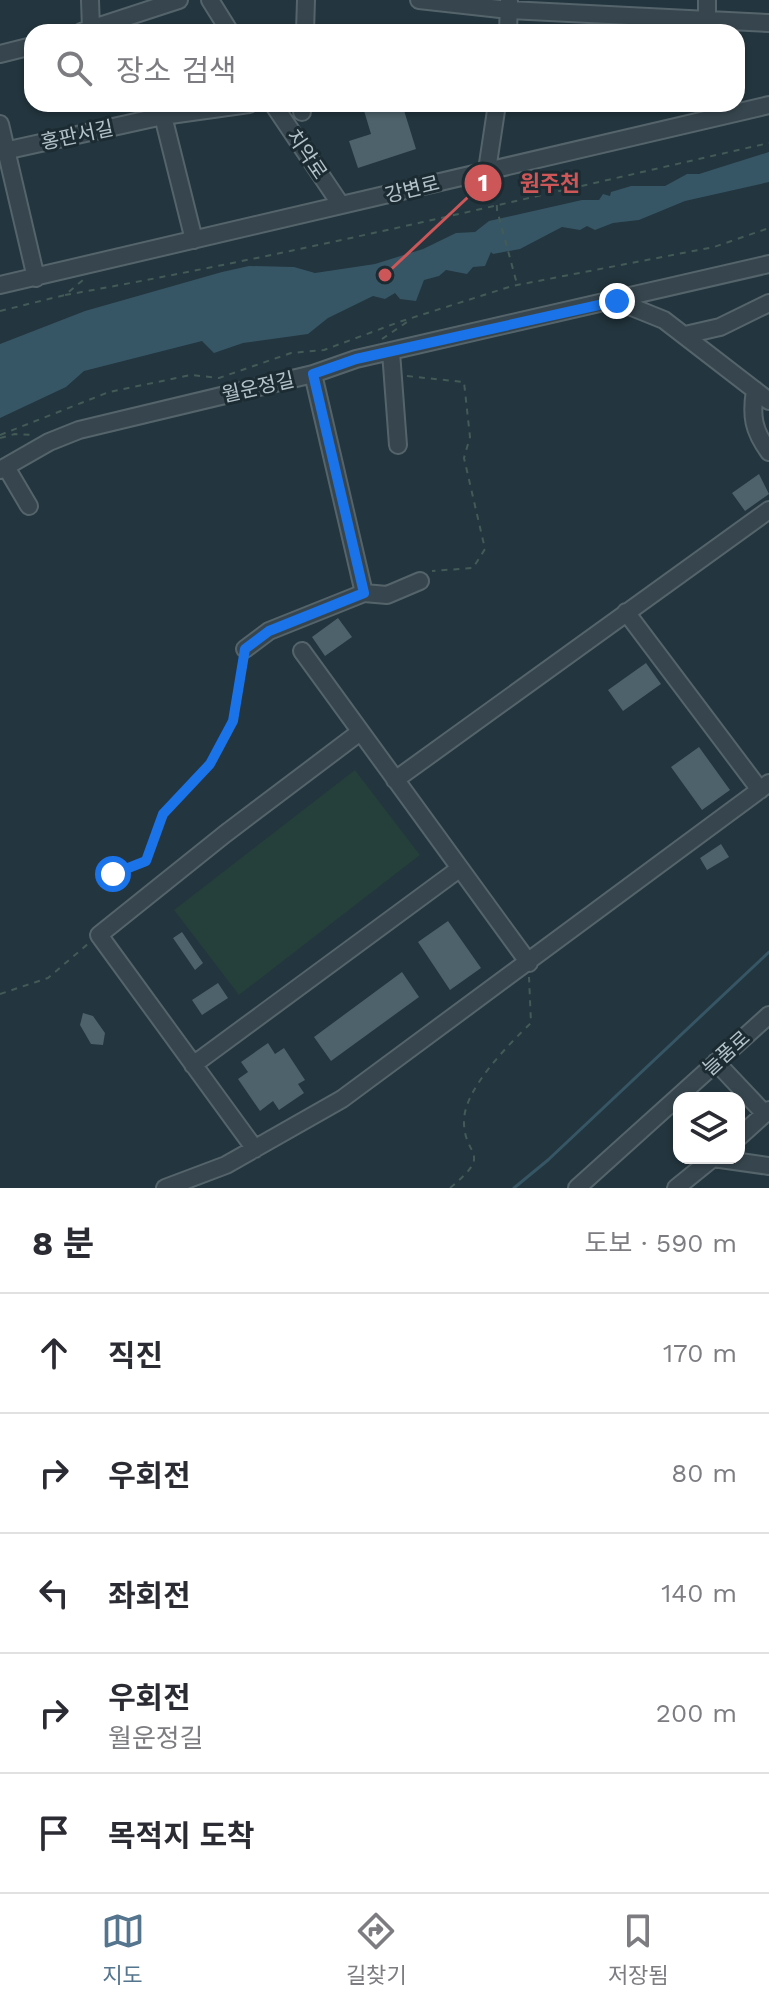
<!DOCTYPE html>
<html lang="ko">
<meta charset="utf-8">
<style>
:root{--surface:#fff;--page:#f7f7f7;--text:#2b2b33;--muted:#7c7c81;--line:#e1e1e2;--accent:#54758d}
body{margin:0;font-family:"Work Sans","Noto Sans KR",sans-serif;background:var(--page);color:var(--text)}
.controls{position:absolute;right:24px;bottom:24px;display:grid;overflow:hidden;border-radius:16px;box-shadow:0 2px 6px #0004}
.controls button{width:72px;height:72px;display:grid;place-items:center;padding:0;border:0;border-bottom:2px solid var(--line);background:var(--surface);color:var(--text);font:40px sans-serif}
.stop{position:absolute;width:24px;height:24px;margin:-18px;border:6px solid #1a73e8;border-radius:50%;background:#fff}
.stop.end{background:#1a73e8;border-color:#fff;box-shadow:0 2px 8px #0008}
.list{margin:0;padding:0;list-style:none}
h2{display:flex;justify-content:space-between;align-items:center;height:104px;margin:0;padding:0 32px;font-size:34px}
h2 small{font-size:26px;font-weight:400;color:var(--muted)}
.list li{display:grid;grid-template-columns:52px 1fr auto;gap:24px;align-items:center;box-sizing:border-box;height:120px;padding:0 32px;border-top:2px solid var(--line)}
.list b{display:block;font-size:30px;white-space:nowrap}
.list p{margin:0;font-size:26px;white-space:nowrap;color:var(--muted)}
.list em{font-size:26px;font-style:normal;color:var(--muted)}
.icon{flex:none;width:44px;height:44px;fill:none;stroke:currentColor;stroke-width:2;stroke-linecap:round;stroke-linejoin:round}
.map{position:relative;flex:none;width:769px;height:1188px;overflow:hidden}
.search{position:absolute;background:var(--surface);box-shadow:0 2px 6px #0004;left:24px;right:24px;top:24px;height:88px;display:flex;align-items:center;gap:20px;box-sizing:border-box;padding:0 28px;border-radius:24px;color:var(--muted);font-size:30px}
.sheet{height:704px;background:var(--surface)}
nav{display:flex;justify-content:space-around;align-items:center;box-sizing:border-box;height:112px;border-top:2px solid var(--line);background:var(--surface);font-size:22px;color:var(--muted)}
nav a{display:grid;justify-items:center;gap:4px}
nav .on{color:var(--accent)}
.map>svg:first-child{display:block}
</style>
<div class="map">
<svg width="769" height="1188" viewBox="0 0 769 1188">
<rect width="100%" height="100%" fill="#23353e"/>
<path fill="#253f3b" d="M355 770 420 855 239 995 174 910Z"/>
<path fill="#365665" d="M769 152V182L685 201 639 220 613 223 595 230 587 226 580 230 562 227 520 249 493 254 491 252 485 266 473 267 467 274 446 270 439 276 424 280 416 301 400 299 395 293 385 299 373 296 328 318 308 334 243 343 214 353 202 341 84 371 66 387 0 418V344L85 311 222 272 249 266 294 267 315 273 375 264 423 249 456 233 475 232 489 221 582 200H599L603 194 610 196 611 192 631 186H665L687 174H699Z"/>
<g fill="none" stroke-linecap="round" stroke-linejoin="round">
<path stroke="#365665" stroke-width="3" d="M514 1188 548 1160 769 952"/>
</g>
<path fill="#4e626b" d="M362 104H402L416 149 358 168 349 141 371 134Z
M759 474 769 494 745 511 732 493Z
M338 618 352 637 325 656 312 637Z
M646 663 661 684 623 711 608 690Z
M699 747 730 790 702 810 671 767Z
M721 844 729 857 707 870 700 858Z
M448 921 481 968 450 990 418 942Z
M182 932 203 963 195 970 173 938Z
M402 972 419 997 331 1061 314 1037Z
M218 983 228 998 202 1015 192 1000Z
M83 1013 93 1016 105 1033 103 1045 91 1044 80 1025Z
M268 1043 275 1054 284 1048 305 1080 298 1084 304 1093 279 1110 273 1101 260 1111 238 1079 248 1072 241 1062Z"/>
<g fill="none" stroke-linecap="round" stroke-linejoin="round">
<defs>
<path id="minor" d="M90 0 91 29
M210 0 230 32
M419 0 509 10 769 23
M707 19V0
M81 32 179 0
M305 32 306 0
M508 32 509 2
M0 54 32 46
M273 104 341 205
M302 112V104
M163 116 194 240
M0 124 36 278
M0 152 163 116 249 104
M487 170 497 104
M0 285 769 105
M617 301 664 320 769 401
M685 335 720 327 769 303
M391 352 398 445
M755 390C751 416 753 430 769 452
M6 467 29 506
M0 470 49 442 79 430 313 374 356 359 769 264
M364 593 387 595 420 581
M626 612 760 790
M245 649 269 631 364 593 313 374
M302 651 529 963
M395 780 769 510
M716 1062 765 1114
M193 1065 459 869
M739 1137 769 1110
M255 1149 99 935 225 834 360 732
M713 1158 769 1166
M165 1188 226 1165 342 1099 769 783
M577 1188 769 1015
M676 1188 713 1158"/>
</defs>
<use href="#minor" stroke="#55646b" stroke-width="20"/>
<path stroke="#435b57" stroke-width="2" stroke-dasharray="6 6" stroke-linecap="butt" d="M496 181 497 210 517 284
M65 295C302 253 535 196 769 143
M0 311 65 295 83 280
M382 339 410 320
M407 376 464 382 470 437 464 458 485 549 473 568 432 571
M0 435 109 392 191 375 219 378 291 353 324 350 399 322 512 286 714 247 769 228
M0 438 15 434 34 435
M113 874 146 861 163 814 210 764 233 721 241 662
M0 994 48 978 89 943
M450 1188C495 1151 463 1158 464 1120 465 1088 509 1044 531 1023L529 977"/>
<use href="#minor" stroke="#37464e" stroke-width="16"/>
</g>
<g fill="none" stroke-linecap="round" stroke-linejoin="round">
<path stroke="#1a73e8" stroke-width="10" d="M113 874 146 861 163 814 210 764 233 721 245 649 269 631 364 593 313 374 356 359 617 301"/>
</g>
<g text-anchor="middle" stroke-width="6" stroke-linejoin="round" paint-order="stroke">
<g font-size="20" fill="#b3c1c9" stroke="#1c2b32">
<text transform="translate(77 135) rotate(-12)" y="7">홍판서길</text>
<text transform="translate(307 154) rotate(56)" y="7">치악로</text>
<text transform="translate(412 189) rotate(-14)" y="7">강변로</text>
<text transform="translate(258 387) rotate(-13)" y="7">월운정길</text>
<text transform="translate(726 1053) rotate(-42)" y="7">늘품로</text>
</g>
</g>
<path fill="none" stroke="#cc5658" stroke-width="3" d="M385 275L483 183"/>
<g fill="#cc5658" stroke="#1c2b32" stroke-width="3">
<circle cx="385" cy="275" r="8"/>
<circle cx="483" cy="183" r="20"/>
</g>
<g font-size="24" text-anchor="middle" font-weight="bold" fill="#fff">
<text x="483" y="191">1</text>
</g>
<g font-size="22" text-anchor="middle" font-weight="bold" fill="#cc5658" stroke="#1c2b32" stroke-width="6" stroke-linejoin="round" paint-order="stroke">
<text x="550" y="191">원주천</text>
</g>
</svg>
<div class="controls">
<button><svg class="icon" aria-label="layers" viewBox="0 0 24 24"><path d="M12 4l9 5-9 5-9-5zM3 14l9 5 9-5"/></svg></button>
</div>
<div class="stop" style="left:113px;top:874px"></div>
<div class="stop end" style="left:617px;top:301px"></div>
<div class="search"><svg class="icon" aria-label="search" viewBox="0 0 24 24"><circle cx="10" cy="10" r="6"/><path d="M15 15l6 6"/></svg>장소 검색</div>
</div>
<section class="sheet">
<h2>8 분<small>도보 · 590 m</small></h2>
<ul class="list">
<li><svg class="icon" aria-label="ahead" viewBox="0 0 24 24"><path d="M12 20V5M6 11l6-6 6 6"/></svg><div><b>직진</b></div><em>170 m</em></li>
<li><svg class="icon" aria-label="right" viewBox="0 0 24 24"><path d="M7 20v-9h11M14 6l5 5-5 5"/></svg><div><b>우회전</b></div><em>80 m</em></li>
<li><svg class="icon" aria-label="left" viewBox="0 0 24 24"><path d="M17 20v-9H6M10 6l-5 5 5 5"/></svg><div><b>좌회전</b></div><em>140 m</em></li>
<li><svg class="icon" aria-label="right" viewBox="0 0 24 24"><path d="M7 20v-9h11M14 6l5 5-5 5"/></svg><div><b>우회전</b><p>월운정길</p></div><em>200 m</em></li>
<li><svg class="icon" aria-label="arrive" viewBox="0 0 24 24"><path d="M6 21V4h12l-3 4 3 4H6"/></svg><div><b>목적지 도착</b></div></li>
</ul>
</section>
<nav>
<a class="on"><svg class="icon" aria-label="map" viewBox="0 0 24 24"><path d="M3 6l6-2 6 2 6-2v14l-6 2-6-2-6 2zM9 4v14M15 6v14"/></svg>지도</a>
<a><svg class="icon" aria-label="directions" viewBox="0 0 24 24"><path d="M12 3l9 9-9 9-9-9zM9 14v-3h6M13 9l2 2-2 2"/></svg>길찾기</a>
<a><svg class="icon" aria-label="saved" viewBox="0 0 24 24"><path d="M7 4h10v16l-5-4-5 4z"/></svg>저장됨</a>
</nav>
